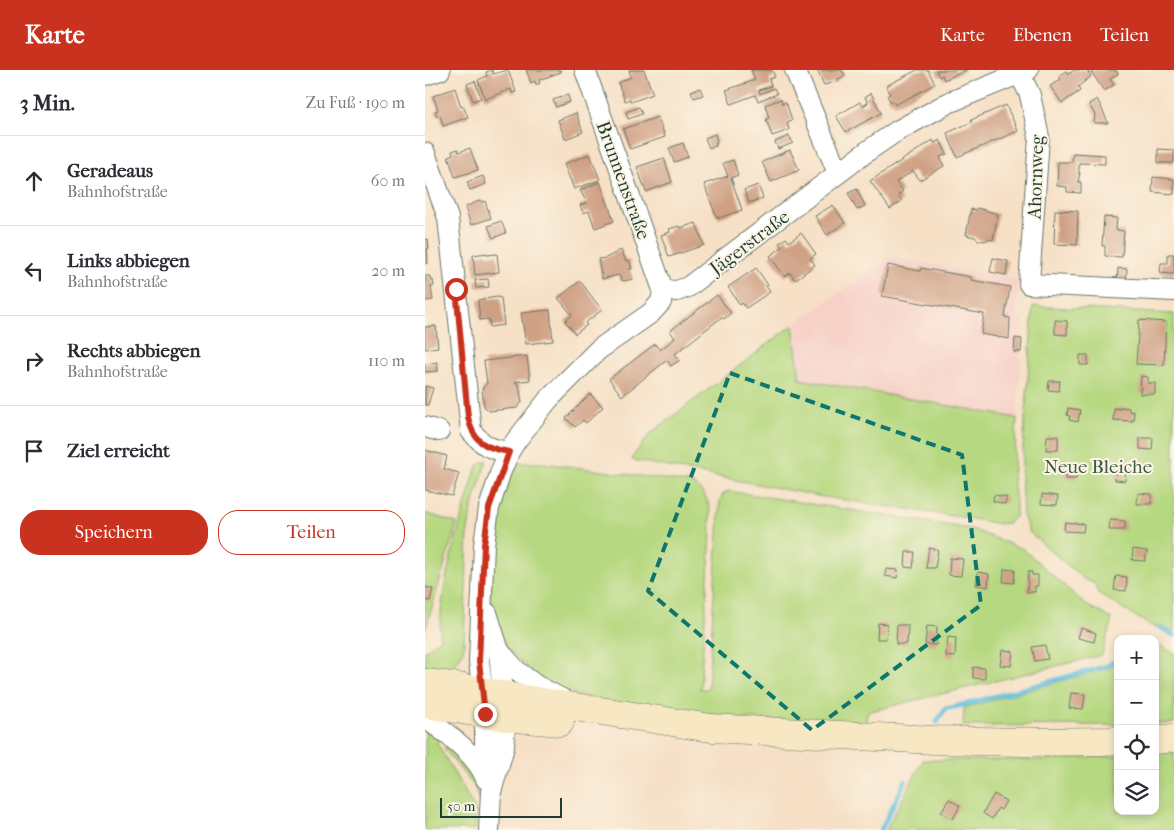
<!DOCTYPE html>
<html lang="de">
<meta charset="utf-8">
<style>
:root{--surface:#fff;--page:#f7f7f7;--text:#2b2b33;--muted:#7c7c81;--line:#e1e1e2;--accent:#c8321e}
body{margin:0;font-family:"IM FELL French Canon",serif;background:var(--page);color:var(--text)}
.controls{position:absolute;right:15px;bottom:15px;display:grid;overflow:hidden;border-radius:10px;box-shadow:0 2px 8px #0003}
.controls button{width:45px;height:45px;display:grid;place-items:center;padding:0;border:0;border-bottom:1px solid var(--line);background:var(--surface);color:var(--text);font:25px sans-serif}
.scale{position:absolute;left:15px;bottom:12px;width:122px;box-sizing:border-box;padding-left:5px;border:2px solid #1f3d34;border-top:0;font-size:14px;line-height:18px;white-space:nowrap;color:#1f3d34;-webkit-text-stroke:4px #fcf5e5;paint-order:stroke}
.stop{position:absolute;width:15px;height:15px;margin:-11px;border:4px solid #c8321e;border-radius:50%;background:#fff}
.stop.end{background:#c8321e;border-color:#fff;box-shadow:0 1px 5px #0008}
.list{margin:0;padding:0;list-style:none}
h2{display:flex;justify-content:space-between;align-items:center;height:65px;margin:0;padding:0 20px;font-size:21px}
h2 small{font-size:16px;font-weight:400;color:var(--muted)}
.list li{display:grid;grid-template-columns:32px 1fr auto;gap:15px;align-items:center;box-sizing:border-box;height:90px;padding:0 20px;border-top:1px solid var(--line)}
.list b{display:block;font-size:19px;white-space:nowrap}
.list p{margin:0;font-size:16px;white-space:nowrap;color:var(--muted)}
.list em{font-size:16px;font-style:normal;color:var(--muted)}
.actions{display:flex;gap:10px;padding:15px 20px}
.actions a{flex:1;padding:11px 0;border:1px solid var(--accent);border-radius:20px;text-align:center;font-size:18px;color:var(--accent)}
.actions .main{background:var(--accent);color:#fff}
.icon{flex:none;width:28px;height:28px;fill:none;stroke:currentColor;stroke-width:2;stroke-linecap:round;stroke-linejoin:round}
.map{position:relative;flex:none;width:749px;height:760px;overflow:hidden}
header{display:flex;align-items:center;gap:30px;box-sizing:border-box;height:70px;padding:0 25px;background:var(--accent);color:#fff}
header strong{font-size:24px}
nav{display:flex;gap:28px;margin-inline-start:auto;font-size:18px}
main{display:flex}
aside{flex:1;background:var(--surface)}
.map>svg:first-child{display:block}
</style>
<header>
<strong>Karte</strong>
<nav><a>Karte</a><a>Ebenen</a><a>Teilen</a></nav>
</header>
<main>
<aside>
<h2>3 Min.<small>Zu Fuß · 190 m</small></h2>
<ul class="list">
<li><svg class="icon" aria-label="ahead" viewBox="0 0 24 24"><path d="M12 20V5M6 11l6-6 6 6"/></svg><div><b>Geradeaus</b><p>Bahnhofstraße</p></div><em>60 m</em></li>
<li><svg class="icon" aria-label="left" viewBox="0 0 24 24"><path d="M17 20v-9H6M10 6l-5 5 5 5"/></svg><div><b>Links abbiegen</b><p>Bahnhofstraße</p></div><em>20 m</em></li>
<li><svg class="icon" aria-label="right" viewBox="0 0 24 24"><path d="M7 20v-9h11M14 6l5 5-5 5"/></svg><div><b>Rechts abbiegen</b><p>Bahnhofstraße</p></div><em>110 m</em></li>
<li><svg class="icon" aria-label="arrive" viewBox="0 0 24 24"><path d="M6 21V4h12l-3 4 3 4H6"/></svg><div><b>Ziel erreicht</b></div></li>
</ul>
<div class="actions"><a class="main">Speichern</a><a>Teilen</a></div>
</aside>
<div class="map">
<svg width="749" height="760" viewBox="0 0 749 760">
<rect width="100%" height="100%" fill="#fcf5e5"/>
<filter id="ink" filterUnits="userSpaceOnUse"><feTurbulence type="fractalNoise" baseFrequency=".02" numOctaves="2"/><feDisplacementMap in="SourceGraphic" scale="10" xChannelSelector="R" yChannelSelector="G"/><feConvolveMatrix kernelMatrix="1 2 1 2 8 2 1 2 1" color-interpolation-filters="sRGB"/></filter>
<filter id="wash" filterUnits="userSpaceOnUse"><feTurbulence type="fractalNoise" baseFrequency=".0096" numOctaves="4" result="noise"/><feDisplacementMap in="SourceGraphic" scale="20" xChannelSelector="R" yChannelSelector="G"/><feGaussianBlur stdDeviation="1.12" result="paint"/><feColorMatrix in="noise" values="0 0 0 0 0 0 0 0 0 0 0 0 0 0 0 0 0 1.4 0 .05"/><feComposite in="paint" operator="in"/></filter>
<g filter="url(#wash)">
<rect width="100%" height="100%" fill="#f6e0c6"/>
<path fill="#f7d1c8" d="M465 187 594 209 592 248 598 249 592 348 375 309 368 255Z"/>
<path fill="#b6d880" stroke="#6a8a5a" d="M608 236 749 244V561L726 556 673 523 670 514 660 510 604 462 598 445 596 408Z
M368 255 375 309 592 348 588 409 591 433V446L584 453 574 454 542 448 399 427 207 390 209 385 226 363Z
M62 390 47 438 43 460 39 576C37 587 33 592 24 598V607L0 608V581L15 569C14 513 36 450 52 396Z
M93 393H119L245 410 268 414 275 420 281 427 285 439 286 465 275 619H283L295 431 298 424 304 421 546 459 598 479 661 535 687 549 677 585 442 642 441 657 316 648 192 634 153 625 133 618 115 610 82 578 66 541 65 501 72 442 86 401Z
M0 443 32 453 0 561Z
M730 573 749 583V653L730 654Z
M693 592V655L538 656 539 638 686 597Z
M0 658 14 667 12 673 51 741 50 760H0Z
M20 672C39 685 53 708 57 730L54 731 49 716 20 680Z
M749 681V760H461L498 690H618L693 686V741H730V683Z"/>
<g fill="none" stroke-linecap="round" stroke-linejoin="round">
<path stroke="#60bfde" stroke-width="5" d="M735 557 749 565
M512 652 520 639 542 634 682 596 693 589
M456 760 480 711"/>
</g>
<g id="blocks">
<path fill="#cfa084" d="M67 0 68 4 83 0 91 22 87 23 86 19 60 29 53 10 62 6 61 2Z
M101 0H135L136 2 114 10 115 13 111 15 110 11 106 13Z
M204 0H219L228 24 206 32 205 29 200 31 193 13 206 7Z
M326 0H347L350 7 344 9 346 16 334 20 335 24 349 18 352 24 333 31 330 25 306 34 301 20 330 10Z
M392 0H417L420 6 413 9 414 11 399 15Z
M492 0H503L510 14 470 35 468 31 466 32 462 26 465 24 461 16Z
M511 0H542L519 10 517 5 514 7Z
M650 0H662L666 6 653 17 655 21 637 33 625 16 636 9 634 6 641 1 643 4Z
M665 0H690L693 4 685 9 689 15 679 21Z
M50 11 56 28 48 31 42 14Z
M30 18 36 37 38 36 43 47 18 56 15 45 12 46 10 41 13 40 8 26Z
M275 18 278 25 269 28 266 21Z
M446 23 456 43 421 62 411 46 435 32 437 36 443 33 440 27Z
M143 25 145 32 131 37 128 30Z
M356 29 357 34 361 32 367 50 362 52 364 60 347 66 341 49 344 48 340 35Z
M672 29 678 41 683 53H669L670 45 664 34Z
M581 35 593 61 532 87 522 63 547 52 546 50Z
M214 37 217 44 203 49 201 42Z
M151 43 158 62 140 69 133 50Z
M233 47 240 67 205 79 198 59Z
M290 64 292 72 290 73 291 76 284 78 280 68Z
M364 66 368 73 353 79 350 72Z
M508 70 509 73 515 70 522 84 515 87 519 96 495 110 488 101 471 112 478 121 473 125 477 131 465 139 445 111Z
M258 73 263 87 249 92 244 78Z
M45 78 53 100 30 107 23 86 28 84 27 81 33 79 34 82Z
M733 79 749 80V93H733Z
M365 80 374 100 346 112 337 92Z
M648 83 680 85V94L654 93V104L655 103 653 112H656V123L642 122V117L632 116 633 92H647Z
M165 84 175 110 149 119 139 94Z
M239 88 247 112 221 122 212 97Z
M308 90 313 105 306 108 317 140 294 148 291 146 279 114 303 106 298 93Z
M58 106 61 114 45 120 42 112Z
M728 107 749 109V124L727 122Z
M175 112 189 151 170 158 164 141 158 143 155 135 162 133 155 120Z
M333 115 338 128 324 133 319 120Z
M432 119 440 136 432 140 423 123Z
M56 130 57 132 60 131 66 148 46 155 40 137Z
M408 135 420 153 402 165 390 146Z
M552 138 573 144 568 170 563 169 560 171 553 170 550 167 541 165 546 139 551 140Z
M630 140 653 141 652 175 629 174Z
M679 147 692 148 691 160 699 161 697 187 680 186V176H677Z
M76 151 81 163 68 168 63 156Z
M271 153 279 175 244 187 236 165 245 162 244 159 254 156 255 158Z
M376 163 391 184 385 188 390 195 370 210 365 203 360 207 345 186 357 177 354 173 361 168 364 172Z
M3 169 4 179H2L3 193H0V170Z
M196 180 201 191 204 190 207 199H204L208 209 199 211 196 210 194 205 177 209 173 189 181 188Z
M62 183V185L72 184 74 202 50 205 48 185Z
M743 184H749V204L735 203 736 193H743Z
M568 188 583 191 581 205 565 202Z
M463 195 495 201 496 198 546 207V210L585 217 580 247 585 248 584 269 556 264 559 244 457 226Z
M331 198 343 215 341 216 345 222 321 238 317 233 315 235 303 217Z
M693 198 702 199 701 214 692 213Z
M0 206H5V210H8L9 216 6 217 8 230 0 231Z
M63 209 64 217 51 218 50 210Z
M155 211 177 240 160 253 162 255 150 264 140 251 147 245 133 228Z
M292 225 306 243 299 249 297 247 250 284 255 290 246 296 242 290 197 326 184 309 230 274 235 280 250 268 245 261Z
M72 227 76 228 79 255 65 257 64 249 55 250 53 230Z
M125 240 128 271 101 274 96 243Z
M630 250 642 251V265L630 264Z
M714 250 741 252 739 295 711 294Z
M11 256 13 277 0 279V257Z
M590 268 597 269 596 282H589Z
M655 285H663V295H655Z
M102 286 105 310 90 312 94 315 97 332 92 338 64 341 59 336 57 319 62 313 59 291Z
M12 292 13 301 0 302V294Z
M716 306 723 307V313H730V324H715Z
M624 311H635L634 321 623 320Z
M0 316 8 318 3 335H0Z
M165 324 178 337 161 353 158 350 150 357 141 348Z
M696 337 704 338V341L709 342 708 351 688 350 689 338 696 339Z
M643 338 655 340 653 352 644 350 645 346 642 345Z
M622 366H633V380H621Z
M715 368H728L727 380 715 379Z
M0 380 22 386 19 399 34 403 27 426 0 420Z
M641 395H652L651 409H640Z
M692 395H701L700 411 690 410Z
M713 423 727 424 726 434H712Z
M617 424 633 426 632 435 616 434Z
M569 425 582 427 580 434 568 431Z
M685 450 700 451V460H684Z
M640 452 659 454 658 462 639 461Z
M504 478 513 480 510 498H501Z
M708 479 722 481 720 491 707 490Z
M481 482H490L488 498 480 497Z
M525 488 538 489 536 506 524 505Z
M461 499 473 500 472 508 460 506Z
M579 499 590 500 589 513 578 512Z
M553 502 564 504 563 517 551 515Z
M603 502H607V505H613V516H610V522H602Z
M691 506 702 507 701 521 689 520Z
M0 517 8 519 5 531 0 530Z
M453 553 462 554 461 569H452Z
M472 555H483L482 574H471Z
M502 556 512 557 511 575 500 574Z
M656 558 671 563 669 572 653 568Z
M523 567 531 568 530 587 521 586Z
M620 575 623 589 610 591 607 577Z
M577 580 588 581 586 596 575 595Z
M548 597 560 598V609L548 608Z
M646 623 660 624 658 639 644 638Z
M569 724 581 731 576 740 573 738 567 749 558 743Z
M524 729 535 736 528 749 516 742Z"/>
</g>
</g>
<g filter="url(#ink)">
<use href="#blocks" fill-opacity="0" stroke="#6a7667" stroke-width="1"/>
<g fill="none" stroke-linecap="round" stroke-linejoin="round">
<defs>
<path id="minor" d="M370 0 413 103
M593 0 605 25 614 67 604 214 749 221
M0 5 15 0
M0 83 23 148 46 361C59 376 64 379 84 382
M238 220 252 221 263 217 444 80 472 61 523 33 603 0
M0 357 14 361
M62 543 74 581 80 647 79 677 66 722 64 760
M74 581 92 601 112 616 139 630
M0 648C21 663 52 684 61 709
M60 704V644L54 591 59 475 64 438 76 401 84 382 90 372 123 330 173 280 226 243 236 232 238 220 160 0"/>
<path id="secondary" d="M0 613 28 616 111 631 286 658 509 670 598 672 693 671
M0 634 80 647 135 652
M730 670 749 668"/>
</defs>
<use href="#minor" stroke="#6a7667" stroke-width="22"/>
<use href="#secondary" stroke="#6a7667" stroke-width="29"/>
<use href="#minor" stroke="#fff" stroke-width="20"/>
<use href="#secondary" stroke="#f7e8c3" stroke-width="28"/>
</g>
</g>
<g fill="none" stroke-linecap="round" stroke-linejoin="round" filter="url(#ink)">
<path stroke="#c8321e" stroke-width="6" d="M31 219 43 347C48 372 60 378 84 382L64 438 59 475 54 591 60 644"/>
</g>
<path fill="none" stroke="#0f766e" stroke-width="4" stroke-dasharray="10 6" stroke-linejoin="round" d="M305 303 537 385 556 535 387 660 223 521Z"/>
<g text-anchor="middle" stroke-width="4" stroke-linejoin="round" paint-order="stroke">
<g font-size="19" fill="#1f3d34" stroke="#fcf5e5">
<text transform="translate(610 107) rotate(-88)" y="7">Ahornweg</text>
<text transform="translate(199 110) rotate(70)" y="7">Brunnenstraße</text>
<text transform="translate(324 172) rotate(-37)" y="7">Jägerstraße</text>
</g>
<g font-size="19" fill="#3d5c43" stroke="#fcf5e5">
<text x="673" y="403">Neue Bleiche</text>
</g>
</g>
</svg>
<div class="controls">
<button>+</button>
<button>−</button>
<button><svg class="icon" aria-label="locate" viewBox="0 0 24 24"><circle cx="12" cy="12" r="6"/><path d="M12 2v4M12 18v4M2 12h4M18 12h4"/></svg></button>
<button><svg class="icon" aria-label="layers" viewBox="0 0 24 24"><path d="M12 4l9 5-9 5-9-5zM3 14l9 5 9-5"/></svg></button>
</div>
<div class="scale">50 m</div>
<div class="stop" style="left:31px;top:219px"></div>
<div class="stop end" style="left:60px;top:644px"></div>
</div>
</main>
